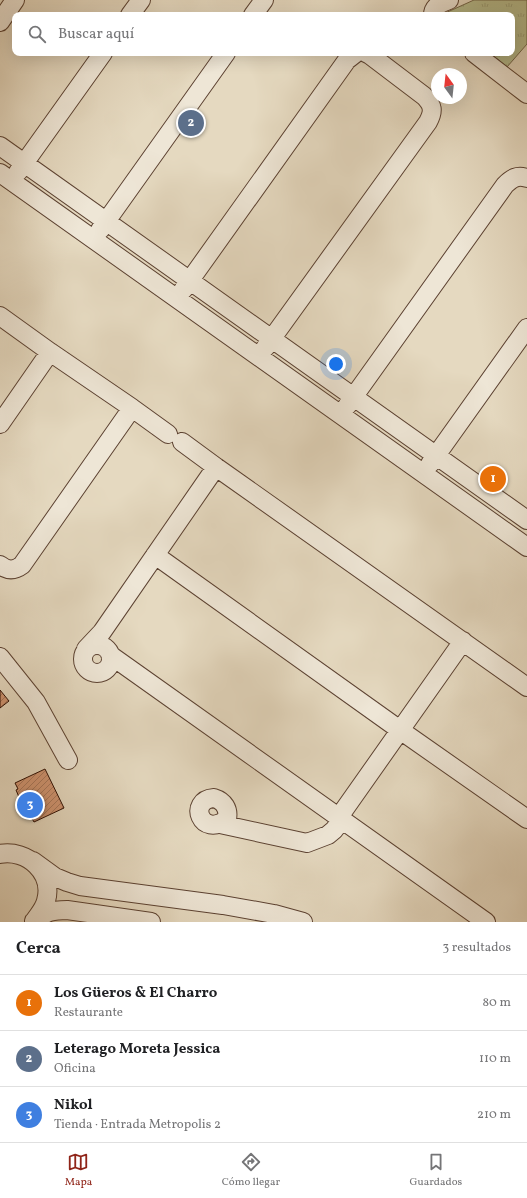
<!DOCTYPE html>
<html lang="es">
<meta charset="utf-8">
<style>
:root{--surface:#fff;--page:#f2f2f2;--text:#202124;--muted:#757577;--line:#e0e0e0;--accent:#8f2418}
body{margin:0;font-family:Vollkorn,serif;background:var(--page);color:var(--text)}
.compass{position:absolute;left:431px;top:68px;width:36px;height:36px;border-radius:50%;background:var(--surface);box-shadow:0 4px 16px #0002;rotate:345deg}
.you{position:absolute;left:336px;top:364px;width:14px;height:14px;margin:-10px;border:3px solid #fff;border-radius:50%;background:#1a73e8;box-shadow:0 0 0 6px #1a73e833}
.badge{display:grid;place-items:center;width:26px;height:26px;border-radius:50%;background:var(--accent);color:#fff;font-size:13px;font-weight:700}
.pin{position:absolute;translate:-50% -50%;border:2px solid #fff;box-shadow:0 1px 4px #0006}
.list{margin:0;padding:0;list-style:none}
h2{display:flex;justify-content:space-between;align-items:center;height:52px;margin:0;padding:0 16px;font-size:17px}
h2 small{font-size:13px;font-weight:400;color:var(--muted)}
.list li{display:grid;grid-template-columns:26px 1fr auto;gap:12px;align-items:center;box-sizing:border-box;height:56px;padding:0 16px;border-top:1px solid var(--line)}
.list b{display:block;font-size:15px;white-space:nowrap}
.list p{margin:0;font-size:13px;white-space:nowrap;color:var(--muted)}
.list em{font-size:13px;font-style:normal;color:var(--muted)}
.icon{flex:none;width:22px;height:22px;fill:none;stroke:currentColor;stroke-width:2;stroke-linecap:round;stroke-linejoin:round}
.map{position:relative;flex:none;width:527px;height:922px;overflow:hidden}
.search{position:absolute;background:var(--surface);box-shadow:0 4px 16px #0002;left:12px;right:12px;top:12px;height:44px;display:flex;align-items:center;gap:10px;box-sizing:border-box;padding:0 14px;border-radius:8px;color:var(--muted);font-size:15px}
.sheet{height:220px;background:var(--surface)}
nav{display:flex;justify-content:space-around;align-items:center;box-sizing:border-box;height:56px;border-top:1px solid var(--line);background:var(--surface);font-size:11px;color:var(--muted)}
nav a{display:grid;justify-items:center;gap:2px}
nav .on{color:var(--accent)}
.map>svg:first-child{display:block}
</style>
<div class="map">
<svg width="527" height="922" viewBox="0 0 527 922">
<defs>
<pattern id="grass-tufts" width="24" height="20" patternUnits="userSpaceOnUse"><rect width="24" height="20" fill="#b7bf91"/><path d="M3 7l-1-3M5 7V3M7 7l1-3M15 17l-1-3M17 17v-4M19 17l1-3" fill="none" stroke="#9ea37b"/></pattern>
<pattern id="building-hatch" width="6" height="6" patternUnits="userSpaceOnUse"><rect width="6" height="6" fill="#d09572"/><path d="M-1 1l2-2M0 6l6-6M5 7l2-2" fill="none" stroke="#a9785b"/></pattern>
</defs>
<rect width="100%" height="100%" fill="#e5d9c0"/>
<filter id="stains"><feTurbulence type="fractalNoise" baseFrequency=".005" numOctaves="4"/><feColorMatrix values="0 0 0 0 .2 0 0 0 0 .09 0 0 0 0 .02 0 0 0 .5 -.17"/></filter>
<radialGradient id="worn" r=".72"><stop offset=".6" stop-color="#630" stop-opacity="0"/><stop offset="1" stop-color="#630" stop-opacity=".3"/></radialGradient>
<path fill="url(#grass-tufts)" stroke="#73674a" d="M474 0H527V44L507 67 490 53H512V15H445L443 14Z"/>
<path fill="url(#building-hatch)" stroke="#2f0f03" d="M0 690 9 701 0 708Z
M45 769 64 808 34 822 30 815 27 816 16 790 18 789 15 783Z"/>
<g fill="none" stroke-linecap="round" stroke-linejoin="round">
<defs>
<path id="minor" d="M130 15 141 0
M253 15 264 0
M433 15C433 6 441 3 449 0
M0 22 15 0
M474 53 527 94
M0 146 527 520
M18 172 103 53
M0 173 527 547
M100 230 226 53
M183 290 347 60 356 53
M0 316 50 352 132 408 22 565C14 571 8 571 0 565
M265 348 428 122C434 111 433 105 424 96L370 55 366 53
M347 406 505 185C512 178 517 175 527 178
M132 408 168 434
M0 424 50 352
M182 442 216 467
M430 464 527 328
M155 555 400 730 527 819
M83 659a14 14 0 1 1 28 0a14 14 0 1 1-28 0Z
M86 649 102 632 216 467 527 687
M110 654 113 657 486 922
M0 657 36 702 68 760
M214 798C224 801 229 809 227 819 201 839 187 800 214 798Z
M220 824 307 843 328 835 334 830 337 826 339 817 463 641
M0 854C27 849 54 873 46 901 44 909 39 914 35 920
M33 861 55 877 67 882 80 886 223 905 274 914 303 922
M34 921C47 912 51 910 67 910L151 922"/>
</defs>
<use href="#minor" stroke="#5c4232" stroke-width="20"/>
<use href="#minor" stroke="#eee6d6" stroke-width="18"/>
</g>
<rect width="100%" height="100%" filter="url(#stains)"/>
<rect width="100%" height="100%" fill="url(#worn)"/>
</svg>
<svg class="compass" viewBox="-18 -18 36 36"><path d="M0-13l5 13h-10z" fill="#e53935"/><path d="M0 13l5-13h-10z" fill="#757577"/></svg>
<div class="you"></div>
<div class="pin badge" style="left:493px;top:479px;background:#e8710a">1</div>
<div class="pin badge" style="left:191px;top:123px;background:#5c6f8a">2</div>
<div class="pin badge" style="left:30px;top:805px;background:#3f7fe0">3</div>
<div class="search"><svg class="icon" aria-label="search" viewBox="0 0 24 24"><circle cx="10" cy="10" r="6"/><path d="M15 15l6 6"/></svg>Buscar aquí</div>
</div>
<section class="sheet">
<h2>Cerca<small>3 resultados</small></h2>
<ul class="list">
<li><span class="badge" style="background:#e8710a">1</span><div><b>Los Güeros &amp; El Charro</b><p>Restaurante</p></div><em>80 m</em></li>
<li><span class="badge" style="background:#5c6f8a">2</span><div><b>Leterago Moreta Jessica</b><p>Oficina</p></div><em>110 m</em></li>
<li><span class="badge" style="background:#3f7fe0">3</span><div><b>Nikol</b><p>Tienda · Entrada Metropolis 2</p></div><em>210 m</em></li>
</ul>
</section>
<nav>
<a class="on"><svg class="icon" aria-label="map" viewBox="0 0 24 24"><path d="M3 6l6-2 6 2 6-2v14l-6 2-6-2-6 2zM9 4v14M15 6v14"/></svg>Mapa</a>
<a><svg class="icon" aria-label="directions" viewBox="0 0 24 24"><path d="M12 3l9 9-9 9-9-9zM9 14v-3h6M13 9l2 2-2 2"/></svg>Cómo llegar</a>
<a><svg class="icon" aria-label="saved" viewBox="0 0 24 24"><path d="M7 4h10v16l-5-4-5 4z"/></svg>Guardados</a>
</nav>
